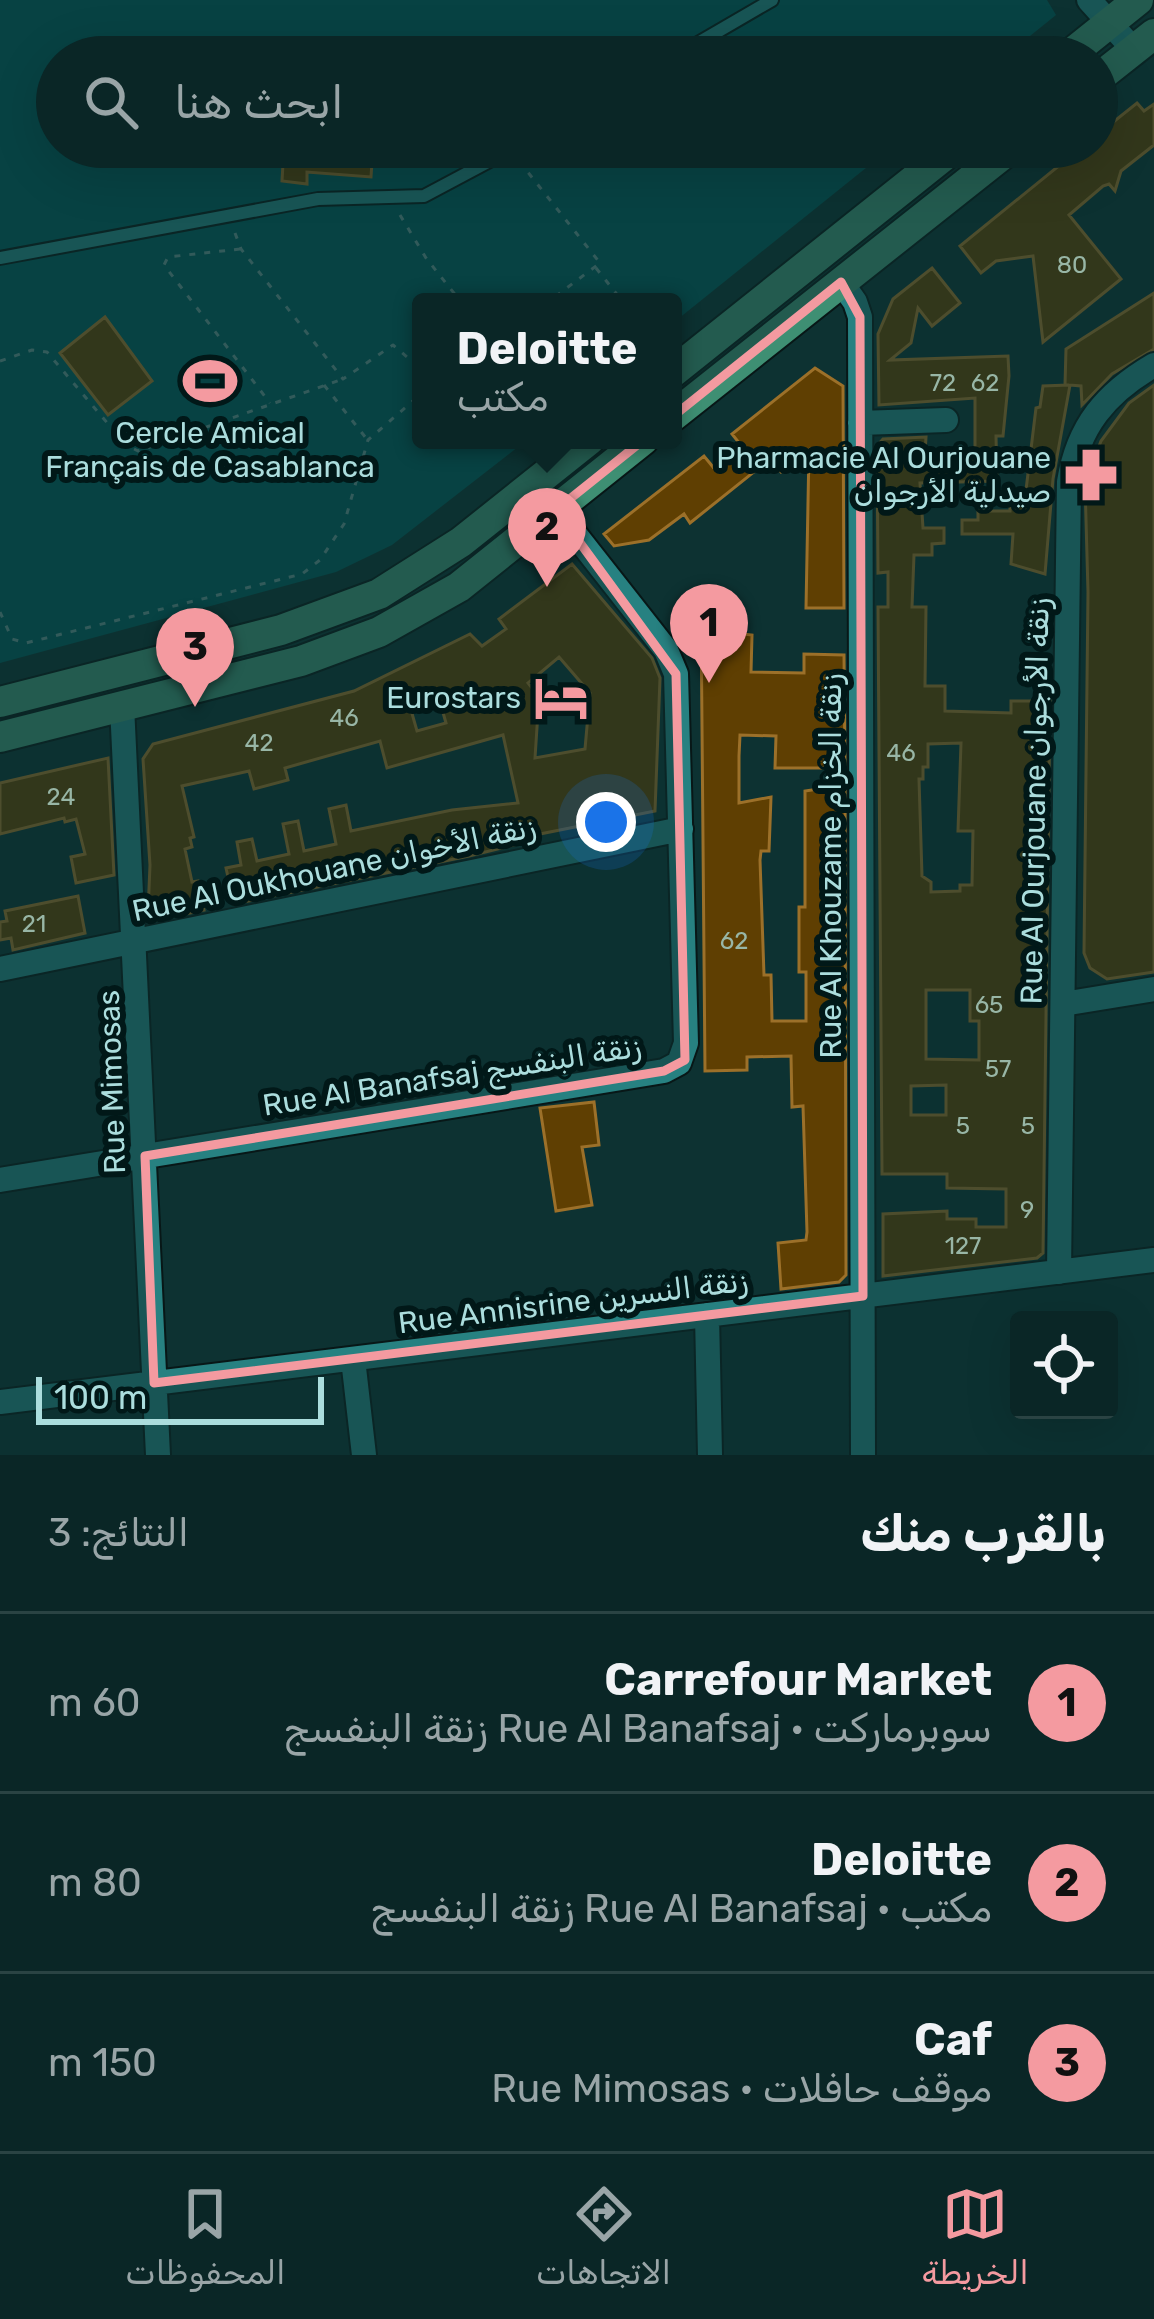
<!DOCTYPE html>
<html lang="ar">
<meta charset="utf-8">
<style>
:root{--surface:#0a2626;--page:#183232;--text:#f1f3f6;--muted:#99a5a7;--line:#2a4343;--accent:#f49aa0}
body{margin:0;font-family:Rubik,"Noto Sans Arabic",sans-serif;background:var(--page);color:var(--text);direction:rtl}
.controls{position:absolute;right:36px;bottom:36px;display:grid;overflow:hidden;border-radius:12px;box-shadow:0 12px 48px #0002}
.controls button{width:108px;height:108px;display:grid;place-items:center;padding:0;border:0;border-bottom:3px solid var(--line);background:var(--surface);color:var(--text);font:60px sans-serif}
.scale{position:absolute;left:36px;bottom:30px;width:288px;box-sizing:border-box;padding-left:12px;border:6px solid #abdddd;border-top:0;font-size:33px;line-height:42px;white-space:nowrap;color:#abdddd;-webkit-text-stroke:9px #011818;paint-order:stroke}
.you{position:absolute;left:606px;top:822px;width:42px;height:42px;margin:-30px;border:9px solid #fff;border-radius:50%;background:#1a73e8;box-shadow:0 0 0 18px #1a73e833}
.badge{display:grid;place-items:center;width:78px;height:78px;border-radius:50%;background:var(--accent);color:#111;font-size:39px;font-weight:700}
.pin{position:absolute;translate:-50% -99px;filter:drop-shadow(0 3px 6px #0008)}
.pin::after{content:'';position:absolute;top:63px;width:42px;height:36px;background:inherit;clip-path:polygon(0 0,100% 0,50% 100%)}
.popup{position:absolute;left:412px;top:293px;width:270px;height:156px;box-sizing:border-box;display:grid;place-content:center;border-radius:12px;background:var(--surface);filter:drop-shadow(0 3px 9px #0005);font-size:39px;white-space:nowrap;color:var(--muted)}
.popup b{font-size:45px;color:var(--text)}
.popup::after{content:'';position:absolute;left:50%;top:100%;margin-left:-24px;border:24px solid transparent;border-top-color:var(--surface)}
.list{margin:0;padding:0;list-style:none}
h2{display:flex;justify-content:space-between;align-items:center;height:156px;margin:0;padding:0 48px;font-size:51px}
h2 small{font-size:39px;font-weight:400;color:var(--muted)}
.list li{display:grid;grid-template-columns:78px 1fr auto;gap:36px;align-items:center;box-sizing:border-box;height:180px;padding:0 48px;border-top:3px solid var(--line)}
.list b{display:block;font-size:45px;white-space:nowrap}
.list p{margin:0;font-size:39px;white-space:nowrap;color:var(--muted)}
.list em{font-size:39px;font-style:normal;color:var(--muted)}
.icon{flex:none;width:66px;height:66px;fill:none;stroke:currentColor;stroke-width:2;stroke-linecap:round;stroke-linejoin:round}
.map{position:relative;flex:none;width:1154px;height:1455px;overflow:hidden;direction:ltr}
.search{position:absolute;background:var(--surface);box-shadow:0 12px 48px #0002;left:36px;right:36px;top:36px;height:132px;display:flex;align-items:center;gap:30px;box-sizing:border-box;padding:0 42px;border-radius:66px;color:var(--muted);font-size:45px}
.sheet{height:696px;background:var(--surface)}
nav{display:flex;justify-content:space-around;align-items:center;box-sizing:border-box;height:168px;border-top:3px solid var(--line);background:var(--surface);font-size:33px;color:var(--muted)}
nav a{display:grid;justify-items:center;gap:6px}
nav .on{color:var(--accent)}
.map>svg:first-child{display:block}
</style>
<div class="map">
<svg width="1154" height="1455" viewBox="0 0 1154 1455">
<rect width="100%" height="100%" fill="#0d3232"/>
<path fill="#015859" d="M0 0H1047L1056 15 1004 57H57V147H892L673 323V302H421V440H527L392 545 336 572 0 663Z"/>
<path fill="#5f3f02" stroke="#9c7029" stroke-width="3" fill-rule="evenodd" d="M1137 103 1144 111 1154 104V145L1121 171 1115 191 1109 184 1103 186 1069 215 1121 279 1043 342 1033 256 996 261 981 273 960 246 1082 147H1097V135Z
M284 147H373L371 177 307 172V184L282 181Z
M932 268 960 303 932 326 918 308 911 343 890 360 1008 356 1009 376 1003 436H996L997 481 920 483 923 528H944V543L932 544V555H914L912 607H926L925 686H945V711L1011 713V701H1050L1043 1253 1037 1258 883 1276V1214L947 1211V1219H976V1227H1006V1189L947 1188V1174H882L878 607H888V572L878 573 877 446 883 439 926 437 925 453 975 452V398L879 405 878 334 893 299ZM961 743 958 831H973L972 885H960V891L931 892V882L922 876 919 779H923V767H928V744ZM926 990H970V1021H979V1060L926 1059ZM946 1085V1115H911V1086Z
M1154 293V349L1112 374 1082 405 1081 386 1070 385 1053 479 1045 574 1011 564 1013 534H962V520H978V511H1010V489L1026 490 1036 408 1040 407 1043 386 1069 385H1065L1066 349Z
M105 317 152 381 108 415 60 353Z
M815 368 843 386 844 608H806L809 450 781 472 770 459 690 523 684 514 649 540 614 546 604 534 704 456 713 467 740 444 732 434Z
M1154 385V972L1107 979 1090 968 1084 953 1088 592 1085 484 1101 441 1129 403Z
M572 564 652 658 660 678 655 811 525 837 526 842 469 856 234 904 226 868 241 865 237 842 252 839 257 861 289 854 283 824 298 821 304 851 336 844 329 809 346 805 351 831 452 810 518 803 503 735 387 768 380 741 285 768 288 780 254 789 249 771 182 786 194 837 190 838 192 847 185 849 192 882 198 881 204 910 157 920 148 913 150 865 143 759 153 744 354 691 470 634 482 646 506 629 499 619ZM559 657 590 693 585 749 535 758 539 697 528 683ZM438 695 446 723 417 731 409 703Z
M701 612 743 613V634L752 635 751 672 804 673V654L844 655 845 768H775L776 736 740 735 739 756V803L771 797 769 851H761L760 860 764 975H771L772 1021H806V972H799V907H805V791L845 785 846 1275 839 1282 781 1289 778 1243 806 1240 807 1232 803 1106 792 1107 791 1056 747 1057V1070L705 1071Z
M108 758 114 875 76 883 71 857 85 854 76 819 65 822 64 818 0 834V783Z
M78 896 85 933 13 950 11 938 0 940V922L7 921 5 911Z
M594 1102 599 1145 582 1147 592 1205 556 1211 540 1108Z"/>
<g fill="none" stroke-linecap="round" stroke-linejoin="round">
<defs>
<path id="lane" d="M674 57 772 0
M0 258 318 199 424 196 516 147"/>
<path id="street" d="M1089 0 1134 50
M841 282 855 302 860 317 863 1455
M860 423 946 420
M122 706 158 1455
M0 969 681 829
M1063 1004 1154 989
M0 1180 664 1071 679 1063 686 1043 676 674 666 650 556 510
M1059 1272 1069 482C1078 426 1106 393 1154 365
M707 1315 710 1455
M353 1359 364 1455
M0 1402 1154 1260"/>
<path id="secondary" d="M1067 57 1138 0
M1097 79 1154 34
M673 372 955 147
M673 416 1012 147
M0 702 281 630 379 594 461 542 589 440
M0 737 301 661 379 632 459 587 643 440"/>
</defs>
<use href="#lane" stroke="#081717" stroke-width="16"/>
<use href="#street" stroke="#081717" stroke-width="28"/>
<use href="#secondary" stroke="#081717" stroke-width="34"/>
<path stroke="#608c8c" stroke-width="3" stroke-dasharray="6 9" stroke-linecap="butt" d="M519 161 600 263 548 302
M400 215 426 258 461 302
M235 233 241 249 343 379 393 345 421 369
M240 249 168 257 164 265 270 403
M596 268 623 302
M0 361 32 350 47 352 126 445 138 451 343 379
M324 385 366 438
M0 612 12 639 26 643 302 574 320 560 344 524 368 440 421 394"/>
<use href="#lane" stroke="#278181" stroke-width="12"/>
<use href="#street" stroke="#278181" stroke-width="24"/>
<use href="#secondary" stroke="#3e8f73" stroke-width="30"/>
</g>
<path d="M0 0H1154V1455H0ZM841 282 860 317 863 1296 154 1383 145 1156 664 1071 685 1060 676 674 556 510Z" fill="#0d3232" fill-opacity=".55" fill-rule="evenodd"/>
<path fill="none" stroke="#f49aa0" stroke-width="9" stroke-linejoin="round" d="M841 282 860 317 863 1296 154 1383 145 1156 664 1071 685 1060 676 674 556 510Z"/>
<defs>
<symbol id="stadium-bare" viewBox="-9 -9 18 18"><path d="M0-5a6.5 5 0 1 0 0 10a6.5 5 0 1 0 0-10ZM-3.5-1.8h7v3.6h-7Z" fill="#f49aa0" stroke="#011818" stroke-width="2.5" paint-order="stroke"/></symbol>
<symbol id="pharmacy-bare" viewBox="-9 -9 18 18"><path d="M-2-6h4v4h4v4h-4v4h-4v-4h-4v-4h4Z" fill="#f49aa0" stroke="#011818" stroke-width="2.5" paint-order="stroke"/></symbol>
<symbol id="hotel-bare" viewBox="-9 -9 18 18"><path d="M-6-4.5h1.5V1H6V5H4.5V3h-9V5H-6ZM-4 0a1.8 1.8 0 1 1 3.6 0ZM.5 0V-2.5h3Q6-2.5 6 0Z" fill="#f49aa0" stroke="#011818" stroke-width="2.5" paint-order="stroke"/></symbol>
</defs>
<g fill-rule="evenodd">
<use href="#stadium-bare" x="172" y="343" width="76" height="76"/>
<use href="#pharmacy-bare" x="1053" y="437" width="76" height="76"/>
<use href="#hotel-bare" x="523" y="660" width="76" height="76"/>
</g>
<g text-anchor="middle" stroke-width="12" stroke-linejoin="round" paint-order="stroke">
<g font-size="24" fill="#98b6a6">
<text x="1072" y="273">80</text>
<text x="943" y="391">72</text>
<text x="985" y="391">62</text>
<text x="344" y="726">46</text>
<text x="259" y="751">42</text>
<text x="901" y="761">46</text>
<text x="61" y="805">24</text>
<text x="34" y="932">21</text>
<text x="734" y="949">62</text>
<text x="989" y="1013">65</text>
<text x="998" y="1077">57</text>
<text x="963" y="1134">5</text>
<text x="1028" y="1134">5</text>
<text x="1027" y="1218">9</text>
<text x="963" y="1254">127</text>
</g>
<g font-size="30" fill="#abdddd" stroke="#011818" text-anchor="end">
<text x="210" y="443" text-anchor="middle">Cercle Amical<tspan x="210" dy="34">Français de Casablanca</tspan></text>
<text x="1051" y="468">Pharmacie Al Ourjouane<tspan x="1051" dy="34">صيدلية الأرجوان</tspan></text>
<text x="521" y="708">Eurostars</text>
</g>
<g font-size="30" fill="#abdddd" stroke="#011818">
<text transform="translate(1035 801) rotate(-89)" y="10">Rue Al Ourjouane زنقة الأرجوان</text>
<text transform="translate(831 866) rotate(-90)" y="10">Rue Al Khouzame زنقة الخزام</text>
<text transform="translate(334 869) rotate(-12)" y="10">Rue Al Oukhouane زنقة الأخوان</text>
<text transform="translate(452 1076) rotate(-9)" y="10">Rue Al Banafsaj زنقة البنفسج</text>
<text transform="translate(112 1082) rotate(-92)" y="10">Rue Mimosas</text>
<text transform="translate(573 1302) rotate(-7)" y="10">Rue Annisrine زنقة النسرين</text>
</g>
</g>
</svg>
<div class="controls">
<button><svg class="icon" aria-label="locate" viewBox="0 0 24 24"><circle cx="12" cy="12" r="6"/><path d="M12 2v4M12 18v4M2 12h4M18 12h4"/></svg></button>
</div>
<div class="scale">100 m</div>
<div class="you"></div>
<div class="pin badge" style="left:709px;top:683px">1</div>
<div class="pin badge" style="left:547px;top:587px">2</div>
<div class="popup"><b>Deloitte</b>مكتب</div>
<div class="pin badge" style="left:195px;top:707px">3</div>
<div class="search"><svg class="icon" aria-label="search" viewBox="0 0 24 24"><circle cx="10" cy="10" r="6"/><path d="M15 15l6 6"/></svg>ابحث هنا</div>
</div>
<section class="sheet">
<h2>بالقرب منك<small>النتائج: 3</small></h2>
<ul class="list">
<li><span class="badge">1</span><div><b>Carrefour Market</b><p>سوبرماركت · Rue Al Banafsaj زنقة البنفسج</p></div><em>60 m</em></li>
<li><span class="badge">2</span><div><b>Deloitte</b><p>مكتب · Rue Al Banafsaj زنقة البنفسج</p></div><em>80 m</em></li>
<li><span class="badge">3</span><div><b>Caf</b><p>موقف حافلات · Rue Mimosas</p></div><em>150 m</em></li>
</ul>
</section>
<nav>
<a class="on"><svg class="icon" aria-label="map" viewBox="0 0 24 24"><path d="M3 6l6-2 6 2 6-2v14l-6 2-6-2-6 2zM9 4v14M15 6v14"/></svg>الخريطة</a>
<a><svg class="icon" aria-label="directions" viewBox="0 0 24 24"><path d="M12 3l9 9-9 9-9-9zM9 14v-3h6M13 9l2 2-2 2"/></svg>الاتجاهات</a>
<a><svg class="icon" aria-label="saved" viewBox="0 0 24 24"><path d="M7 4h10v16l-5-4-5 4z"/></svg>المحفوظات</a>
</nav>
